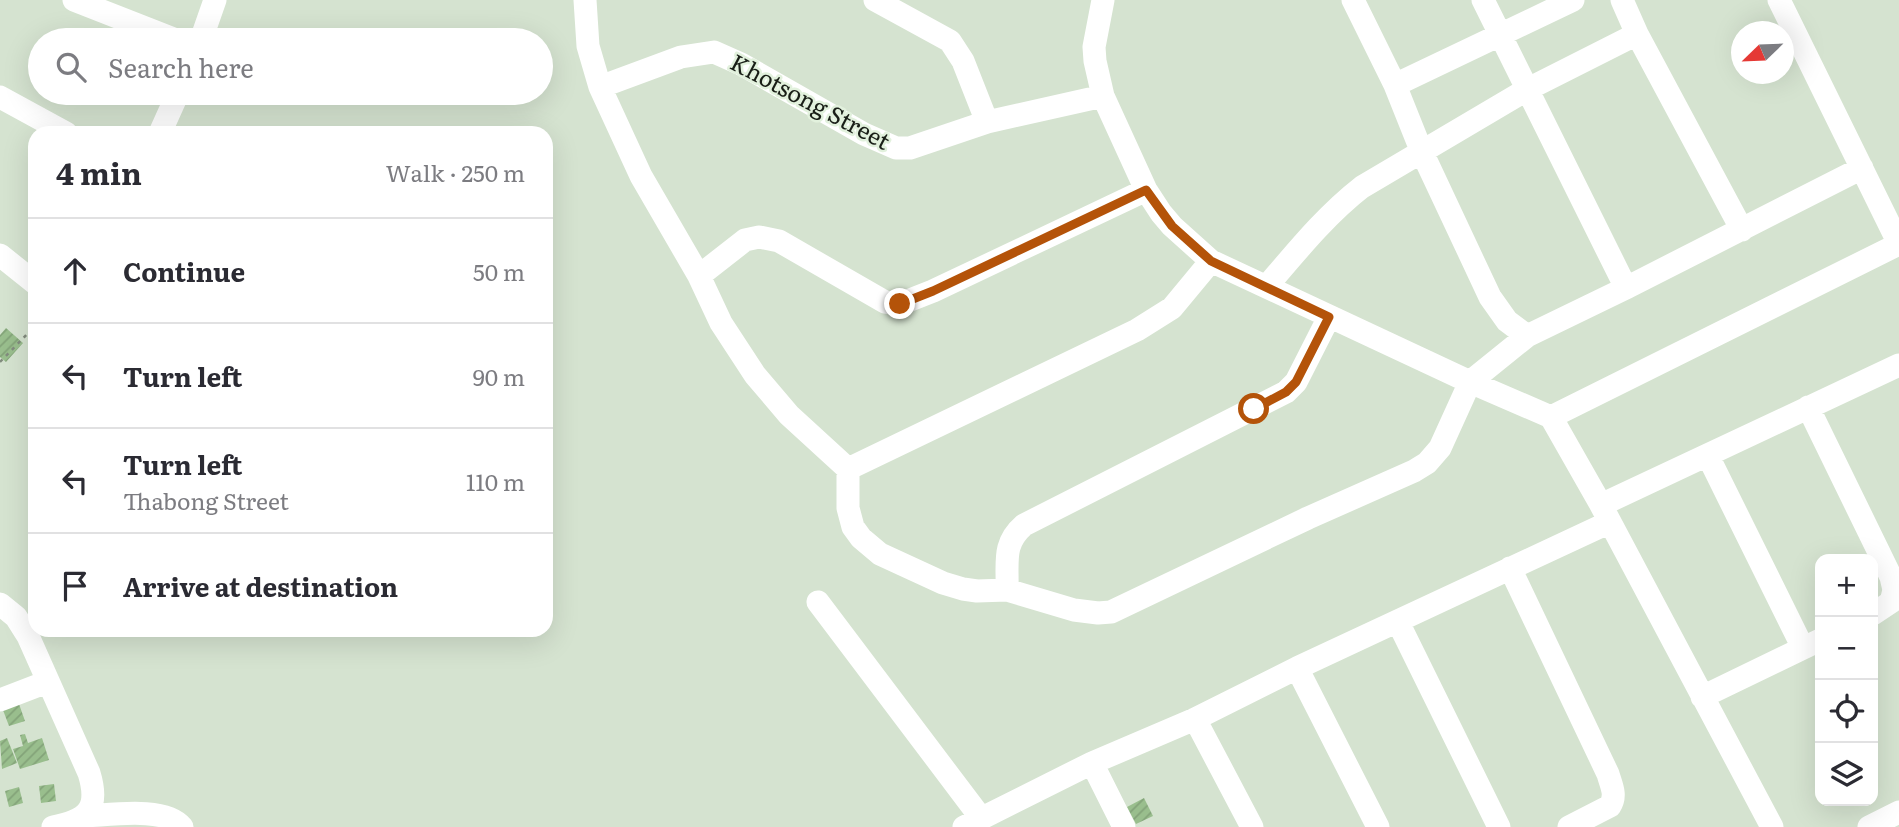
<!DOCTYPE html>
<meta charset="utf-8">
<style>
:root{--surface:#fff;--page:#f2f2f3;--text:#2b2b33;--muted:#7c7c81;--line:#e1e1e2}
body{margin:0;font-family:Literata,serif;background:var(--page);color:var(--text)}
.controls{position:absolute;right:21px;bottom:21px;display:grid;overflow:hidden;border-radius:14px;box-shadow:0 7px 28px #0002}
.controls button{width:63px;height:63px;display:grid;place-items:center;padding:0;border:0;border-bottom:2px solid var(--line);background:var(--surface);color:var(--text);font:35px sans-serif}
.compass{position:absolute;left:1731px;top:21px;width:63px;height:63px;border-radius:50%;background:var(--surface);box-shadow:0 7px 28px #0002;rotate:247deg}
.stop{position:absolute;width:21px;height:21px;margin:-16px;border:5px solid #b45309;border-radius:50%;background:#fff}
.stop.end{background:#b45309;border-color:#fff;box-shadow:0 2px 7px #0008}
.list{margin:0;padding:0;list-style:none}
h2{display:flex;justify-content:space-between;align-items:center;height:91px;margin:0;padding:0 28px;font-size:30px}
h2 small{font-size:23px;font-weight:400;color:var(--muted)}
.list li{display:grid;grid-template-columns:46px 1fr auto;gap:21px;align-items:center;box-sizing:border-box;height:105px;padding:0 28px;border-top:2px solid var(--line)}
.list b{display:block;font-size:26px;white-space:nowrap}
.list p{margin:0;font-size:23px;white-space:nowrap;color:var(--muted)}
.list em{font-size:23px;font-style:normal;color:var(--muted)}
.icon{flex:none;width:38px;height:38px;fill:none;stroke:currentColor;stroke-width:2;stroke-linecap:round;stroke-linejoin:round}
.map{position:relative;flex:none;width:1899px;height:827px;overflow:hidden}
.search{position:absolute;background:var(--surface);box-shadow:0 7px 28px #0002;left:28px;top:28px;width:525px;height:77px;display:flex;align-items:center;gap:18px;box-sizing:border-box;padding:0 24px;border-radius:38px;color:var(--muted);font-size:26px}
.panel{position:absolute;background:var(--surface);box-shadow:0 7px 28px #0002;left:28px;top:126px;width:525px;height:511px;border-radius:21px}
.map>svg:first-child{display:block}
</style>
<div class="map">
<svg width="1899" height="827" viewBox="0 0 1899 827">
<defs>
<pattern id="building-hatch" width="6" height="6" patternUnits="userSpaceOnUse" patternTransform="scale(1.75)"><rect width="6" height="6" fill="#99be8d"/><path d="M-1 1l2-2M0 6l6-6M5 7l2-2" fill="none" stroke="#83a379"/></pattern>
</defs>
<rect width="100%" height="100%" fill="#d5e3d0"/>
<path fill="url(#building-hatch)" d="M6 328 23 343 6 362 0 357V335Z
M19 704 25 721 9 726 3 710Z
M25 734 28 743 42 738 49 760 20 769 13 749 23 746 20 735Z
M7 738 17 763 2 769 0 741Z
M54 784 56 801 41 803 39 786Z
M19 787 23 803 9 807 5 791Z
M1144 798 1153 816 1136 824 1127 807Z"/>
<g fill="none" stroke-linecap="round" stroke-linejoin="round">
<path stroke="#828c7e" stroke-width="2.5" stroke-dasharray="3.5 5" stroke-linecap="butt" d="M0 362 35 326"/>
<path stroke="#fff" stroke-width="23" d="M74 0 176 40
M585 0 588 46 600 87 641 176 699 276 721 323 755 375 789 415 848 469
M875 0 950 41 963 61 987 122
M1103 0 1094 47 1095 61 1103 96 1146 190 1161 213 1172 226 1211 261 1470 382 1551 417 1601 505 1772 827
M1353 0 1395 85 1421 150 1490 297 1507 321 1527 336
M1483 0 1626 288
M1622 0 1637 34 1742 230
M201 40 215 0
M1395 85 1573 0
M600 87 681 57 714 52 741 64 864 134 896 148H910L987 122 1103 96
M0 97 66 133
M160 133 178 93
M0 255 35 283
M699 276 745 240 759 237 779 241 885 302 900 304 933 291 1146 190
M1267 286C1297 251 1326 215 1362 187L1528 89 1637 34
M1808 407 1891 577 1894 590 1891 602 1873 614
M1551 417 1899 244 1779 0
M1708 456 1803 648
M848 469V508L853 527 861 538 880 554 943 583 963 589 977 591 1007 590 1074 610 1098 613 1111 612 1308 518 1414 471 1427 463 1440 448 1470 382 1527 336 1626 288 1862 168
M848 469 1137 330 1172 308 1211 261
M1601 505 1899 365
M1510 568 1608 774C1611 785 1617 795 1610 806L1569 827
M1007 590C1008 562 1002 544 1024 525L1286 392 1296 382 1329 317
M818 602 981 818
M0 604 16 617 28 636 89 773C100 809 88 820 53 827
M1398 622 1499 827
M1297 668 1378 827
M1702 697 1820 640
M0 700 47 682
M1195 719 1252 827
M1092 763 1124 827
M84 816C110 815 165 806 182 827
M964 827 1092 763 1195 719 1297 668 1610 522
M1869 827 1899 812"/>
</g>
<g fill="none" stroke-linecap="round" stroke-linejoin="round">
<path stroke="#b45309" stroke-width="9" d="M900 304 933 291 1146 190 1172 226 1211 261 1329 317 1296 382 1286 392 1254 409"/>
</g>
<g text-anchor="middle" stroke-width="5" stroke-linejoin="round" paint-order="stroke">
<g font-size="23" fill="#191e17" stroke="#e2f1dd">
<text transform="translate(810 102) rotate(28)" y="8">Khotsong Street</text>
</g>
</g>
</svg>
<div class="controls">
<button>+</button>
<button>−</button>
<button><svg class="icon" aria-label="locate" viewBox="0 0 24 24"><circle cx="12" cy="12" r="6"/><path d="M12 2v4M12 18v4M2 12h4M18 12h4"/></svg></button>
<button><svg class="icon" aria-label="layers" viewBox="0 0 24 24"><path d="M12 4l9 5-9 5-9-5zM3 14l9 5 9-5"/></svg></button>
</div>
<svg class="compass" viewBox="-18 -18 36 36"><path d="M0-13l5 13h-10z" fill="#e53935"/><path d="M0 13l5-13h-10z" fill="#7c7c81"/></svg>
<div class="stop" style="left:1254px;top:409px"></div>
<div class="stop end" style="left:900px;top:304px"></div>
<div class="search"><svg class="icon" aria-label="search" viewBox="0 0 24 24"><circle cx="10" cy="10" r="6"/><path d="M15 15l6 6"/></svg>Search here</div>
<section class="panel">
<h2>4 min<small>Walk · 250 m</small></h2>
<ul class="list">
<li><svg class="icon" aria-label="ahead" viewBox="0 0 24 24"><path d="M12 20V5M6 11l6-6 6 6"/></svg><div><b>Continue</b></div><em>50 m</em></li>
<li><svg class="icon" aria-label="left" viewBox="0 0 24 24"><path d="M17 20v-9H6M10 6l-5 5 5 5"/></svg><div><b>Turn left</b></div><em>90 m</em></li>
<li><svg class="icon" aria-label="left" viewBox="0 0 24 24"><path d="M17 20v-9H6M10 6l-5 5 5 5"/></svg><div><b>Turn left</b><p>Thabong Street</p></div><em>110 m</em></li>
<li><svg class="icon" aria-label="arrive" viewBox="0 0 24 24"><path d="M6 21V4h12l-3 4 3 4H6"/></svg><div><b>Arrive at destination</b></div></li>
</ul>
</section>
</div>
